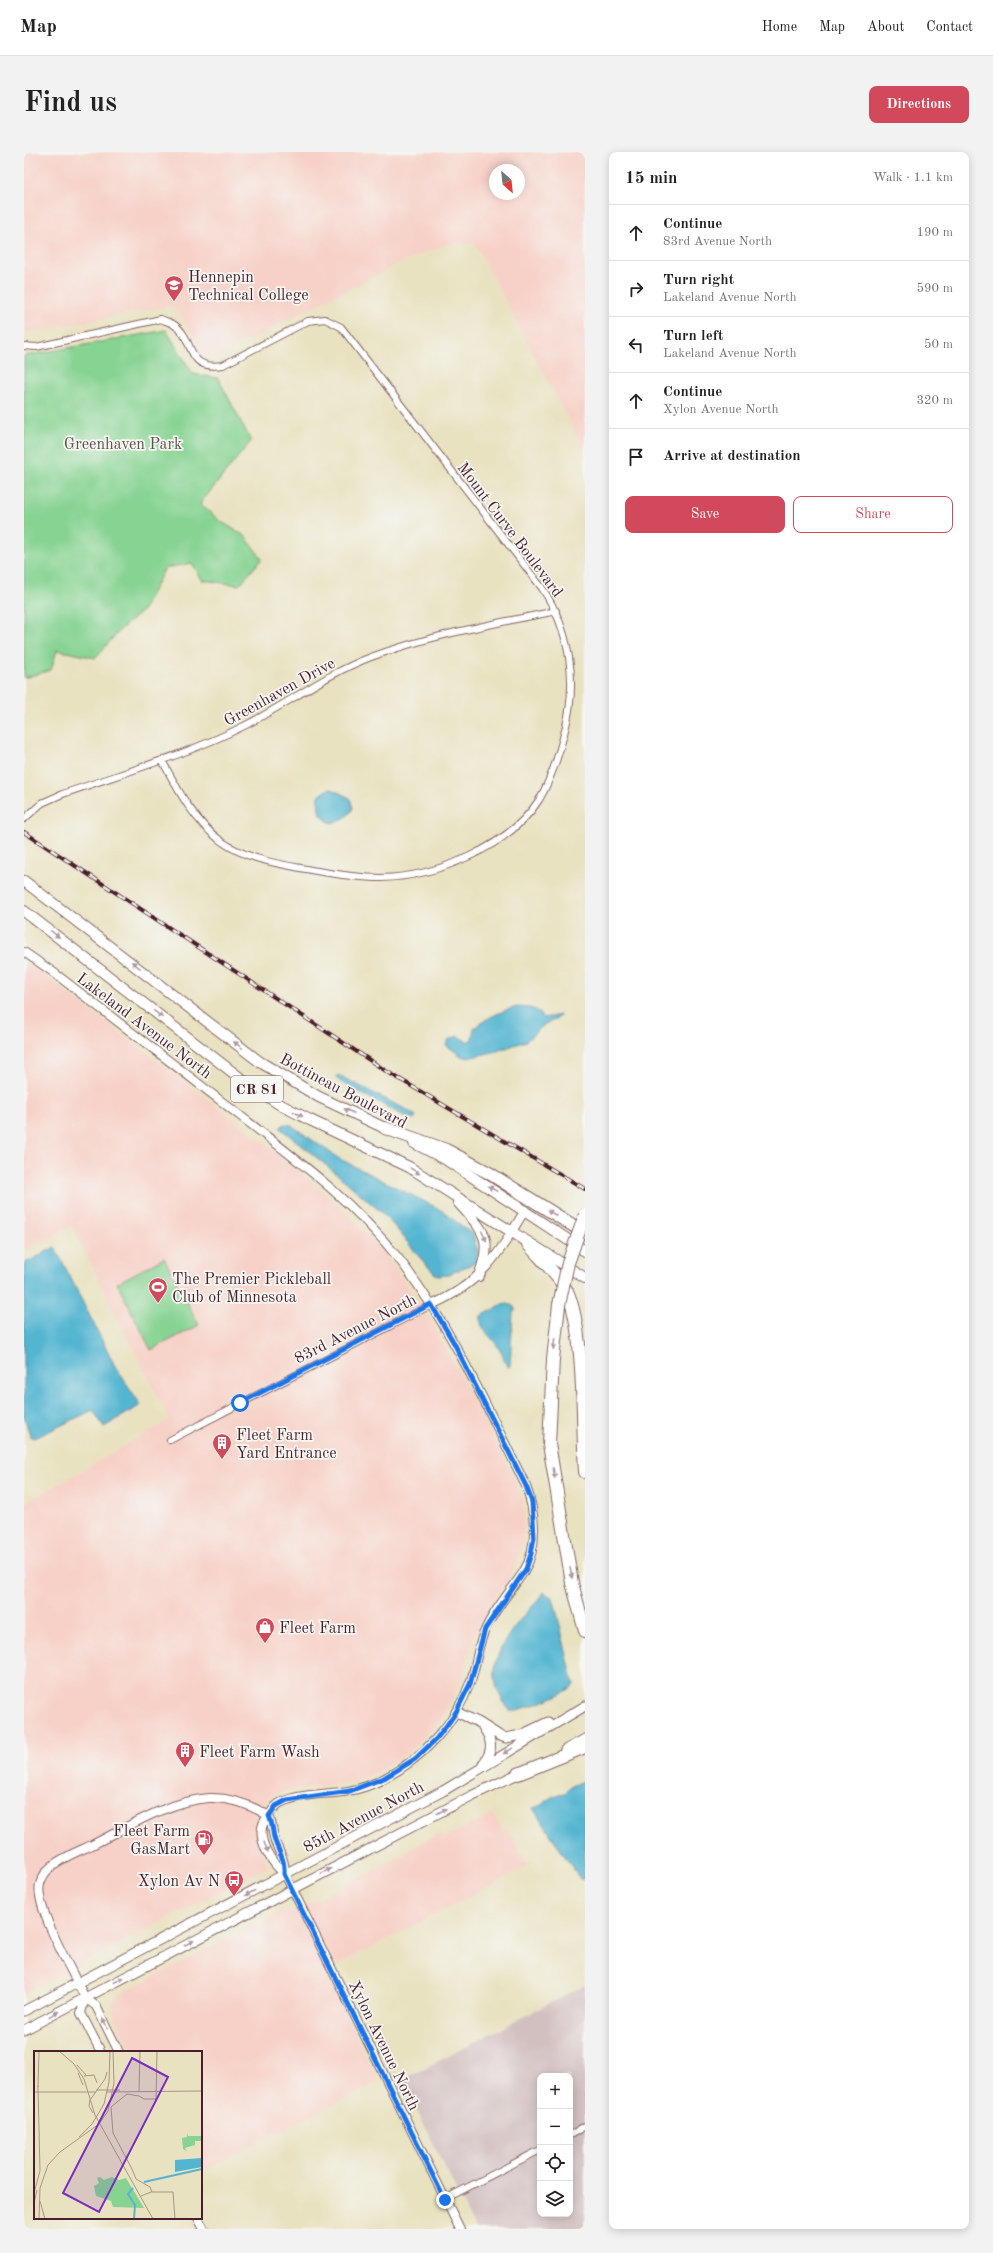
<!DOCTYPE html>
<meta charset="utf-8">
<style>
:root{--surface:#fff;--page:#f2f2f2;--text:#222;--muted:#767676;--line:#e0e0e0;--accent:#d1495b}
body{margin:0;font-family:"Old Standard TT",serif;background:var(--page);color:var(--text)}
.controls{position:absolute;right:12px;bottom:12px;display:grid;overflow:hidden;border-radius:8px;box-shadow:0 2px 10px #0003}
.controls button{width:36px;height:36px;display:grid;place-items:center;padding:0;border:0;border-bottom:1px solid var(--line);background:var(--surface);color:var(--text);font:20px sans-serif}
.compass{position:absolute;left:465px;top:12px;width:36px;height:36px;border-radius:50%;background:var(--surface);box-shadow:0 2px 10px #0003;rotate:153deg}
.stop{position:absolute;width:12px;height:12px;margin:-9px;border:3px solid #1a73e8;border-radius:50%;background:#fff}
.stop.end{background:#1a73e8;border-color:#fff;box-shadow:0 1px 4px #0008}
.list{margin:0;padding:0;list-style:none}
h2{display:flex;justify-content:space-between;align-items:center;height:52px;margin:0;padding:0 16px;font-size:17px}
h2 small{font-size:13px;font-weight:400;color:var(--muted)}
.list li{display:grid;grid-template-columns:26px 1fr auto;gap:12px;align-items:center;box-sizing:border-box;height:56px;padding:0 16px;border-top:1px solid var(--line)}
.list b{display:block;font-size:15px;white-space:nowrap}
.list p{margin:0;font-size:13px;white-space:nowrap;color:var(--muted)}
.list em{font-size:13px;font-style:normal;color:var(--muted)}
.actions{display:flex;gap:8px;padding:12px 16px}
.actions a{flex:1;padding:9px 0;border:1px solid var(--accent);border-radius:8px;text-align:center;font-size:14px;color:var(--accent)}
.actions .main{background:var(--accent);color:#fff}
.icon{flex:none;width:22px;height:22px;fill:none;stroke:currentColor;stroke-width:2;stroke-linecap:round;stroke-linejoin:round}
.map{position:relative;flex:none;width:561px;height:2077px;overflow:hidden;border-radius:8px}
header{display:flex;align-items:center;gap:24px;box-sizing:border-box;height:56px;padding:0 20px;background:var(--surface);border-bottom:1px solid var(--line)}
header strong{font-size:19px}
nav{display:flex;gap:22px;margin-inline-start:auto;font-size:14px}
.intro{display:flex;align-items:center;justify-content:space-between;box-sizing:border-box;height:96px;padding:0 24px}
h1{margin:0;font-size:28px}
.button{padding:10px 18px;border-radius:8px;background:var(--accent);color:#fff;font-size:14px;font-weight:700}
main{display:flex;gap:24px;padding:0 24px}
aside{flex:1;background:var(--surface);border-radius:8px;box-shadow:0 2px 10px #0003}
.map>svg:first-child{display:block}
</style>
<header>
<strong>Map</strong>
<nav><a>Home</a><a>Map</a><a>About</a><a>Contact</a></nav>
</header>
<div class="intro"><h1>Find us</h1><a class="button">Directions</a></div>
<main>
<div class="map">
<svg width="561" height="2077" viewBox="0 0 561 2077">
<rect width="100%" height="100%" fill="#f6f6f2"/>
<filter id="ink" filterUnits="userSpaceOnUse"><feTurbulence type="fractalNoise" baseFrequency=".025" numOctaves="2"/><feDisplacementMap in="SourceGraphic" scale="8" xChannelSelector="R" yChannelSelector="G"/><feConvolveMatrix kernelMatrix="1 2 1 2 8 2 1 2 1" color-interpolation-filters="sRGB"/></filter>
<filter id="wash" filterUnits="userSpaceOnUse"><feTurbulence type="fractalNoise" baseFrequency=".012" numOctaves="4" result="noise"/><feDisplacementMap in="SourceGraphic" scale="16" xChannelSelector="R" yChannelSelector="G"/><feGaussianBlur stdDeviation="0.9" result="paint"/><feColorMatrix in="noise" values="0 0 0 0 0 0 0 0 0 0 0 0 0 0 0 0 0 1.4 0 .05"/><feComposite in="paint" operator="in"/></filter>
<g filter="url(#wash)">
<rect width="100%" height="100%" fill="#e9e2c1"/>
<path fill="#f7d1c7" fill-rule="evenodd" d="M0 0H561V299L451 92H423L376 111 188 206 178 201 156 162 146 154 0 181ZM471 18H495V42H471Z
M0 810 12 817 233 985 310 1049 358 1098 407 1167 494 1333 500 1360 499 1392 487 1424 464 1454 448 1489 439 1526 421 1561 410 1577 386 1599 354 1620 326 1630 261 1638 246 1646 232 1666V1682L236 1698 245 1714 0 1842V1352L145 1268 48 1074 0 1098Z
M469 1662 479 1679 484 1677 504 1714 300 1820 355 1929 177 2019V1900H108L89 1862 88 1852 95 1842 258 1759 269 1760 380 1703 388 1695 417 1681 420 1686Z"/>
<path fill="#d2bfc0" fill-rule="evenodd" d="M561 1833V2077H451L378 1928ZM516 1924H546V2062H516Z"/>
<path fill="#86d392" stroke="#68795e" d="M142 178 169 222 194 226 227 289 176 352 196 369 221 384 238 407 215 433 178 428 168 411 141 416 119 458 96 478 71 506 33 498 27 518 0 526V204Z
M140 1106 175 1173 127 1198 93 1131Z"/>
<path fill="#53b5d1" stroke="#4e6a7e" d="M306 636 326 646 329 656C324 666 318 668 307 671 295 664 293 658 295 644Z
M493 855C504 856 514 855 519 866L537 863 533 867 521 872 502 889 473 899 444 906 437 904 422 893 424 888 434 884 443 890 448 887 450 876C462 866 477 859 493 855Z
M314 923 383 958 392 964 390 967 380 964 318 931 312 926Z
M260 972 267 973 314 1006 419 1059 449 1083 454 1100 452 1110 424 1123 413 1124C393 1105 379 1082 359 1062 326 1032 291 1004 256 976Z
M31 1095 92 1216 117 1253 80 1275 69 1258 11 1286 6 1284 0 1264V1112Z
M484 1152 489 1154 492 1158 489 1160 486 1214 483 1215C480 1206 476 1197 470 1189 463 1181 455 1175 457 1164L477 1153Z
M520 1440 529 1446 531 1453 550 1533C543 1542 499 1558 487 1559 455 1525 476 1490 502 1461 508 1454 515 1449 520 1440Z
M561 1628V1727H556L509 1656C521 1654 528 1641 541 1641L547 1634Z"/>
</g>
<g filter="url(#ink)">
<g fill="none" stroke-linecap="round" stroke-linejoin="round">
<defs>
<path id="minor" d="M0 194 12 195 137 167C141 169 145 170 149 172 173 187 159 219 199 213L284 169 301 167 317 175 518 436C546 478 554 529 541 578 535 602 528 626 515 648 485 695 412 725 357 726 333 726 310 722 287 718 256 712 223 708 197 689 169 668 154 638 138 608
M0 667 18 651 36 643C98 621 163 603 222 573 265 551 302 522 347 505 406 483 470 472 532 459
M146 1288 407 1153
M546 1983 561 1974
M421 2047 516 1998"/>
<path id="tertiary" d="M0 800 29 820C93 869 156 917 219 966 275 1009 331 1051 375 1107 428 1175 463 1256 502 1334 511 1359 515 1394 500 1419 488 1438 472 1455 462 1476 453 1493 453 1513 446 1531 431 1572 399 1606 361 1626 350 1632 336 1637 324 1639 306 1643 264 1641 251 1655 248 1659 241 1667 239 1672 233 1689 248 1712 261 1722L436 2077
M407 1153C458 1131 474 1103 501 1058
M245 1664C249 1673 248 1680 251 1689 256 1703 261 1707 261 1722
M61 1846 57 1861 77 1900
M95 1900 72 1854 61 1846C50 1822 10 1755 16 1732 18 1725 22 1719 28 1714 39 1705 55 1699 68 1693 104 1675 144 1649 185 1646 208 1645 227 1653 245 1664
M174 2066 180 2077"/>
<path id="secondary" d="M432 1560 454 1570 476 1584 482 1586 497 1583 524 1570
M459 1575C469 1589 469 1599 459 1612
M541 1598 561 1587
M0 1859 419 1639 561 1554
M0 1878 447 1644 500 1619"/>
<path id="trunk" d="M0 729 236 910 295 945 367 979
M0 759 220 929 255 952 286 968 385 1015 561 1126
M390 991 421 1007 561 1099
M434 1050C459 1079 470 1085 455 1124"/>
<path id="motorway" d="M361 976 422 998 465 1021 561 1081
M504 1092C517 1107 533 1122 543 1139 561 1179 558 1271 561 1320
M535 1153 529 1207 525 1292 548 1431 561 1479
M494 1622 561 1595"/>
</defs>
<use href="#minor" stroke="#826360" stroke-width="8"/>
<use href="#tertiary" stroke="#826360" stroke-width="10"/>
<use href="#secondary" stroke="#826360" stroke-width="11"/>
<use href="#trunk" stroke="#826360" stroke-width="12"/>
<use href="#motorway" stroke="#826360" stroke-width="14"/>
<use href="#minor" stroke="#fff" stroke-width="6"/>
<use href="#tertiary" stroke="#fff" stroke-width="8"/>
<use href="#secondary" stroke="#fff" stroke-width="9"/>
<use href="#trunk" stroke="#fff" stroke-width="10"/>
<use href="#motorway" stroke="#fff" stroke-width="12"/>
<defs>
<path id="rail" d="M0 680 362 919 561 1037"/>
</defs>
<use href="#rail" stroke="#4a1f2b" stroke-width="4"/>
<use href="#rail" stroke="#f6f6f2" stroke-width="2.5" stroke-dasharray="8" stroke-linecap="butt"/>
<defs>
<path id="motorway-bridge" d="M535 1153 544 1111 561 1063"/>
</defs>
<use href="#motorway-bridge" stroke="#826360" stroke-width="14" stroke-linecap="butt"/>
<use href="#motorway-bridge" stroke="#fff" stroke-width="12"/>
</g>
<defs><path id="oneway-solid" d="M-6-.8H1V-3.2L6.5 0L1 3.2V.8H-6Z"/></defs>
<g fill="#ae9aa0">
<use href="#oneway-solid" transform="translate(31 782) rotate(37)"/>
<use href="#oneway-solid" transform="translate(112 813) rotate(-142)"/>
<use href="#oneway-solid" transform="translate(134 862) rotate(38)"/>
<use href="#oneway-solid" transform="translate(214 893) rotate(-142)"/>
<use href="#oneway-solid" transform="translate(325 959) rotate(-155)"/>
<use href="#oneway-solid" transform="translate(274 962) rotate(28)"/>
<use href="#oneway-solid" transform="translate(391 1019) rotate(32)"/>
<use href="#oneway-solid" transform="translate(469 1037) rotate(-148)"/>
<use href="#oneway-solid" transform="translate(528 1061) rotate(-148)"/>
<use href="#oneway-solid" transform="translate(460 1084) rotate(64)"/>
<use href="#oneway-solid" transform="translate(530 1192) rotate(97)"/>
<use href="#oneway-solid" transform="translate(530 1321) rotate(81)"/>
<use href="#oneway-solid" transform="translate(547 1421) rotate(80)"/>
<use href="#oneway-solid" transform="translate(484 1599) rotate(149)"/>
<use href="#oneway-solid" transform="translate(418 1659) rotate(-27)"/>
<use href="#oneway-solid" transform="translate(242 1695) rotate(68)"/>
<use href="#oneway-solid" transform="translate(302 1719) rotate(-27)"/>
<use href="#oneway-solid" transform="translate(226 1741) rotate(152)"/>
<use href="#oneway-solid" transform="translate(165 1791) rotate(-28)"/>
<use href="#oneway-solid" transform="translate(95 1828) rotate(-28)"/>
<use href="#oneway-solid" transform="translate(30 1862) rotate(-28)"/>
<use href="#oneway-solid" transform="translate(81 1871) rotate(-116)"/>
</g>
</g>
<g fill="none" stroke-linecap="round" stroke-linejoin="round" filter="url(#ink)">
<path stroke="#1a73e8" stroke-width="5" d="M216 1251 407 1152 430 1191 502 1334 508 1350 509 1367 510 1385 507 1402 502 1417 461 1477 446 1532 432 1560 423 1573 412 1587 391 1607 360 1626 326 1639 263 1648 252 1654 245 1664C249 1672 248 1680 251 1689 256 1703 261 1707 260 1722L421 2048"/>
</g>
<defs>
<symbol id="university-pin" viewBox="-11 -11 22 30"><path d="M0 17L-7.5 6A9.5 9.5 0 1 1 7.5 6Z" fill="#d1495b" stroke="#f6f6f2"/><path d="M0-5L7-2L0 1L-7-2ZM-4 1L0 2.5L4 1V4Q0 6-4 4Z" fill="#fff"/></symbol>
<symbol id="stadium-pin" viewBox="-11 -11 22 30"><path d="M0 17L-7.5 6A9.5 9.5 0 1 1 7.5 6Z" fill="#d1495b" stroke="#f6f6f2"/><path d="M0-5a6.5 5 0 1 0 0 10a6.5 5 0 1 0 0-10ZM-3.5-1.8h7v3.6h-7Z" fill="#fff"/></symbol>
<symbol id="building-pin" viewBox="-11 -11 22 30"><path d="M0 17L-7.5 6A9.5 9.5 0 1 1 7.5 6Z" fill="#d1495b" stroke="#f6f6f2"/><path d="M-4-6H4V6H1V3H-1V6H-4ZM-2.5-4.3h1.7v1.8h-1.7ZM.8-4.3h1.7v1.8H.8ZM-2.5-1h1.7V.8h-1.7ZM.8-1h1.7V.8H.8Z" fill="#fff"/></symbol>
<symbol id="shop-pin" viewBox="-11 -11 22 30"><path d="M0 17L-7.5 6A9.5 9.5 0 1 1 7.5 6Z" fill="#d1495b" stroke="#f6f6f2"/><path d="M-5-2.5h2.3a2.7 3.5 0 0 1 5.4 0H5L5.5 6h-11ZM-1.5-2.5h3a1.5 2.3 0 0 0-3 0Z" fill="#fff"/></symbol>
<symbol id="fuel-pin" viewBox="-11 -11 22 30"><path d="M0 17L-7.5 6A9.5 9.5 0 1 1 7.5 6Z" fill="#d1495b" stroke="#f6f6f2"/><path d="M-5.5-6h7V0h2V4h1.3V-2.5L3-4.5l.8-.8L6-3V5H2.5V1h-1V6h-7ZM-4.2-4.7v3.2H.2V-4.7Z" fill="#fff"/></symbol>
<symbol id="bus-pin" viewBox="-11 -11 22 30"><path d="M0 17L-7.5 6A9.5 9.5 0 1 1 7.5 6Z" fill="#d1495b" stroke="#f6f6f2"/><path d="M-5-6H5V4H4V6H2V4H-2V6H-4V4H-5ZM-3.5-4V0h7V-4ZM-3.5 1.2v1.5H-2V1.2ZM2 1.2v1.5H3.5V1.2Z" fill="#fff"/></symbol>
</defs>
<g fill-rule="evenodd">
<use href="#university-pin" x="139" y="122" width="22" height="30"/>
<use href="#stadium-pin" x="123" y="1124" width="22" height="30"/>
<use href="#building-pin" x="187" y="1280" width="22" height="30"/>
<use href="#shop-pin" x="230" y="1464" width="22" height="30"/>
<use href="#building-pin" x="150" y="1588" width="22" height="30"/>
<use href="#fuel-pin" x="169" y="1676" width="22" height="30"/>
<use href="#bus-pin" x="199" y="1717" width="22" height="30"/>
</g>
<g text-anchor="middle" stroke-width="3.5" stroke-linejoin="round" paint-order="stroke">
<rect fill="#f6f6f2" stroke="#7e6067" stroke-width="1" x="207" y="924" width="52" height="26" rx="3"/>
<g font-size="15" font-weight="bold" fill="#4a1f2b">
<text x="233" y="942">CR 81</text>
</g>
<g font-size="16" fill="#4a1f2b" stroke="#f6f6f2" text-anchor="start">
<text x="164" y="130">Hennepin<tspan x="164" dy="18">Technical College</tspan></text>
<text x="148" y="1132">The Premier Pickleball<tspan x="148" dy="18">Club of Minnesota</tspan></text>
<text x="212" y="1288">Fleet Farm<tspan x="212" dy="18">Yard Entrance</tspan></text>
<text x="255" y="1481">Fleet Farm</text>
<text x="175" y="1605">Fleet Farm Wash</text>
<text x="166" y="1684" text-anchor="end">Fleet Farm<tspan x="166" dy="18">GasMart</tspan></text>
<text x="196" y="1734" text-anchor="end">Xylon Av N</text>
</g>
<g font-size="16" fill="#5c554a" stroke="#f6f6f2">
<text x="99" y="297">Greenhaven Park</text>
</g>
<g font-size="16" fill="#4a1f2b" stroke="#f6f6f2">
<text transform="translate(487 377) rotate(53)" y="6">Mount Curve Boulevard</text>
<text transform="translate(255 539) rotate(-29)" y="6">Greenhaven Drive</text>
<text transform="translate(121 873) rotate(37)" y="6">Lakeland Avenue North</text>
<text transform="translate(320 938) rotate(28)" y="6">Bottineau Boulevard</text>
<text transform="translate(331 1176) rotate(-27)" y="6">83rd Avenue North</text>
<text transform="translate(339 1664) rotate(-28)" y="6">85th Avenue North</text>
<text transform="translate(361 1893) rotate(64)" y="6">Xylon Avenue North</text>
</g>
</g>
<g transform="translate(10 1899)">
<rect width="168" height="168" fill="#e9e2c1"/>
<path d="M153 82 154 85H168V90H161V94L151 97 153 100 149 98 148 87 153 86ZM66 126 70 129 78 126 85 129 92 127 110 157 79 156 77 150 62 145 60 135 65 132 63 127Z" fill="#86d392"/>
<path d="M168 107V116L141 121V109Z" fill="#53b5d1"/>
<path fill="none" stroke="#53b5d1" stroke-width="2" d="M110 131 168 118M99 137 94 143 101 154 100 168"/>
<path fill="none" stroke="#a99485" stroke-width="1" d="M25 0 40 13 50 28 61 64 119 168M43 14 52 24M44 22 49 34M50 25 60 24 63 32M4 36 5 0M62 39H86M0 41H62M72 41 168 40M105 41 106 0M59 62 55 55 56 49 71 28 73 21M45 86 58 73 70 53 75 31 76 0M98 118 79 82 77 56 93 43 105 45 110 48H122L123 0M98 118 102 128 116 136 118 141M0 142 6 120 4 35M107 145 117 141H139L141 168M6 150 11 168M0 152 3 139M5 168 6 137 14 114 26 101 65 73 74 60 80 32 79 0"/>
<path fill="#7b2cbf" fill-opacity="0.15" stroke="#7b2cbf" stroke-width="2" d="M98 7 134 26 65 161 29 142Z"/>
<rect width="168" height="168" fill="none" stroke="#4a1f2b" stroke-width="2"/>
</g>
</svg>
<div class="controls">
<button>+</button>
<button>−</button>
<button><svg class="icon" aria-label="locate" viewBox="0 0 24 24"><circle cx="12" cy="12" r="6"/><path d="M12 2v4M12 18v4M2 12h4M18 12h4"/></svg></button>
<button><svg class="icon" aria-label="layers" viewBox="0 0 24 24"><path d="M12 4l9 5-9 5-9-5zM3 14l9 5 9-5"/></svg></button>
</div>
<svg class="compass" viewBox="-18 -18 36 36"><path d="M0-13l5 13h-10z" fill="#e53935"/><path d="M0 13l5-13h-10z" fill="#767676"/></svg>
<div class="stop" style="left:216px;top:1251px"></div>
<div class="stop end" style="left:421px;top:2048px"></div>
</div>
<aside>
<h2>15 min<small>Walk · 1.1 km</small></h2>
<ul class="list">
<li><svg class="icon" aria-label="ahead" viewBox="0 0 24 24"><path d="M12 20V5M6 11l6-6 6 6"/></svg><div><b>Continue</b><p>83rd Avenue North</p></div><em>190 m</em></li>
<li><svg class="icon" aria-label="right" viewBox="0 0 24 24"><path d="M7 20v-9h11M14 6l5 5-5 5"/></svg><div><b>Turn right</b><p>Lakeland Avenue North</p></div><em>590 m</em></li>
<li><svg class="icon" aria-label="left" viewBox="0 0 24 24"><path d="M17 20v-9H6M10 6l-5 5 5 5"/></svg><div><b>Turn left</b><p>Lakeland Avenue North</p></div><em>50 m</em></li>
<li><svg class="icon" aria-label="ahead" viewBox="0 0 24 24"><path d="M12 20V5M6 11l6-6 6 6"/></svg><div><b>Continue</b><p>Xylon Avenue North</p></div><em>320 m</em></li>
<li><svg class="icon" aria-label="arrive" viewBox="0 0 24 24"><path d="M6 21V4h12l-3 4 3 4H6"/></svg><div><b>Arrive at destination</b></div></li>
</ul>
<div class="actions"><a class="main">Save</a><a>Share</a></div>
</aside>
</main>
